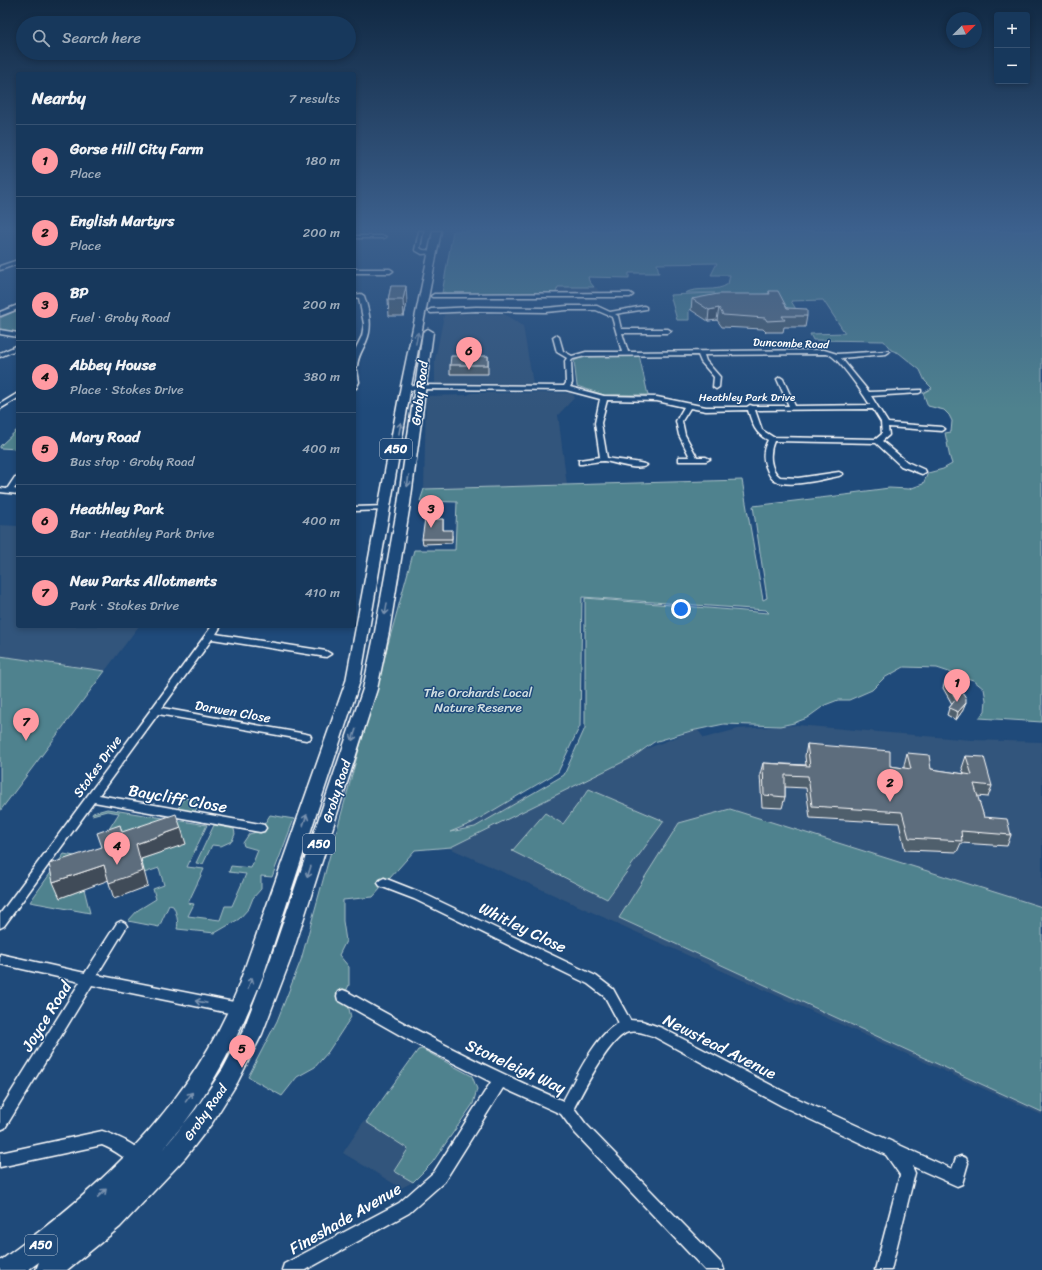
<!DOCTYPE html>
<meta charset="utf-8">
<style>
:root{--surface:#17385c;--page:#203f62;--text:#f1f3f6;--muted:#9eacbb;--line:#365272;--accent:#ff9aa2}
body{margin:0;font-family:Sriracha,sans-serif;background:var(--page);color:var(--text)}
.controls{position:absolute;right:12px;top:12px;display:grid;overflow:hidden;border-radius:4px;box-shadow:0 2px 6px #0003}
.controls button{width:36px;height:36px;display:grid;place-items:center;padding:0;border:0;border-bottom:1px solid var(--line);background:var(--surface);color:var(--text);font:20px sans-serif}
.compass{position:absolute;left:946px;top:12px;width:36px;height:36px;border-radius:50%;background:var(--surface);box-shadow:0 2px 6px #0003;rotate:66deg}
.you{position:absolute;left:681px;top:609px;width:14px;height:14px;margin:-10px;border:3px solid #fff;border-radius:50%;background:#1a73e8;box-shadow:0 0 0 6px #1a73e833}
.badge{display:grid;place-items:center;width:26px;height:26px;border-radius:50%;background:var(--accent);color:#111;font-size:13px;font-weight:700}
.pin{position:absolute;translate:-50% -33px;filter:drop-shadow(0 1px 2px #0008)}
.pin::after{content:'';position:absolute;top:21px;width:14px;height:12px;background:inherit;clip-path:polygon(0 0,100% 0,50% 100%)}
.list{margin:0;padding:0;list-style:none}
h2{display:flex;justify-content:space-between;align-items:center;height:52px;margin:0;padding:0 16px;font-size:17px}
h2 small{font-size:13px;font-weight:400;color:var(--muted)}
.list li{display:grid;grid-template-columns:26px 1fr auto;gap:12px;align-items:center;box-sizing:border-box;height:72px;padding:0 16px;border-top:1px solid var(--line)}
.list b{display:block;font-size:15px;white-space:nowrap}
.list p{margin:0;font-size:13px;white-space:nowrap;color:var(--muted)}
.list em{font-size:13px;font-style:normal;color:var(--muted)}
.icon{flex:none;width:22px;height:22px;fill:none;stroke:currentColor;stroke-width:2;stroke-linecap:round;stroke-linejoin:round}
.map{position:relative;flex:none;width:1042px;height:1270px;overflow:hidden}
.search{position:absolute;background:var(--surface);box-shadow:0 2px 6px #0003;left:16px;top:16px;width:340px;height:44px;display:flex;align-items:center;gap:10px;box-sizing:border-box;padding:0 14px;border-radius:22px;color:var(--muted);font-size:15px}
.panel{position:absolute;background:var(--surface);box-shadow:0 2px 6px #0003;left:16px;top:72px;width:340px;height:556px;border-radius:4px}
.map>svg:first-child{display:block}
</style>
<div class="map">
<svg width="1042" height="1270" viewBox="0 0 1042 1270">
<rect width="100%" height="100%" fill="#1f4a7a"/>
<filter id="ink" filterUnits="userSpaceOnUse"><feTurbulence type="fractalNoise" baseFrequency=".025" numOctaves="2"/><feDisplacementMap in="SourceGraphic" scale="8" xChannelSelector="R" yChannelSelector="G"/><feConvolveMatrix kernelMatrix="1 2 1 2 8 2 1 2 1" color-interpolation-filters="sRGB"/></filter>
<g filter="url(#ink)">
<path fill="#32547b" d="M558 287H594L597 288 599 294 555 295Z
M448 313 504 314 523 326 533 384 489 386 435 383V360L444 315Z
M472 393H571L575 397 558 415 567 485 424 489 426 396 467 395Z
M0 525 18 526V626H139L105 671 0 656Z
M797 725 972 740 1042 742V1115L423 836 697 729 704 738 738 729Z
M364 1121 409 1149 394 1171 413 1182 401 1188 343 1153Z"/>
<path fill="#50828e" stroke="#a8c0c6" fill-rule="evenodd" d="M453 231H1042V722L979 718 985 711 986 700 984 689 973 680 937 668 904 667 884 678 872 690 849 700H838L825 705 807 718 794 723 780 726 724 724 691 731 654 742 633 757 451 847 415 850 373 897 343 900V921L346 941 339 955 349 967V985L341 1002 348 1005 351 1017 328 1052 315 1067 297 1077 282 1096 248 1077 277 1021 301 960 414 550H455L457 502 420 501 424 489 742 480 763 600 767 598 753 506 853 494 852 493 889 488 909 489 923 484 928 473 943 469 952 464C948 454 948 444 945 433L951 432 952 421 949 415 944 410 928 406 923 393 932 388 925 381 920 370 899 353 891 350 884 341 813 340 810 334 845 333 823 300 791 301 802 319 716 305 689 310V320H677L670 295 715 293H685C698 286 716 293 728 284L730 275H711L717 263 657 264 659 273H629V278L588 277 589 281 594 287H558L555 295 445 293V292L442 293ZM582 597 766 610 769 613 585 598V728L564 775 475 827 450 832 472 823 558 772 580 726Z
M18 310V333L0 329V318Z
M639 355 648 395H604L577 386 574 361 582 357Z
M18 429V449L0 448V446Z
M0 656 105 671 0 811Z
M589 789 664 821 607 899 512 851 545 813 563 824Z
M184 798 201 801 194 813 177 810Z
M107 809 207 825 187 867 204 869 188 903 194 904 188 916 220 920 225 906H232L246 874 229 872 231 866 251 868 258 850 244 846 243 843 249 834 260 831 270 815 294 819 272 877 261 876V889L253 898 249 908 239 919 215 933 177 929C179 923 176 911 173 906L169 905 159 927 128 921 138 910 156 899 153 889 164 885 159 868 144 873 133 862 186 843 101 842 119 813 107 811 92 815 93 813Z
M730 809 1042 907V1112L619 918 679 823Z
M214 825 234 829 235 834 232 841 221 846 212 845 203 864 196 863Z
M64 854 90 859 60 898 84 889 90 913 30 902Z
M422 1049 472 1076 477 1089 473 1104 432 1163 413 1182 394 1171 408 1149 366 1122 418 1050Z"/>
<g fill="none" stroke-linecap="round" stroke-linejoin="round">
<defs>
<path id="minor" d="M419 231H423L420 248 423 250 435 251V253L422 254 415 250Z
M354 236H384L386 237 384 238H354Z
M18 260V264L0 270V266Z
M354 269H390L393 271 390 273H354Z
M361 294 364 296C369 311 373 327 366 342 362 351 358 356 357 366L354 368V352L362 336 364 324 359 298 354 297V295Z
M434 294 630 293 633 295 630 297H432L431 296Z
M18 305V309L0 316V312Z
M567 306H597L610 312 644 306 646 307V309L615 314 618 316 621 329H668L671 331 668 333H622L628 352 824 350 837 354 888 351 889 352 886 354 841 358 869 392 921 390V392L919 393 871 396 888 423 942 427 945 429 942 431 888 427 889 435 882 441 907 462 925 470 926 472 922 474 901 466 876 443 774 441C769 452 769 469 780 477L798 478 839 472 843 474 839 476C823 479 788 489 774 480 769 477 768 471 766 467 762 457 763 449 768 440 755 434 752 423 748 410L706 411 690 408 682 421 685 435 697 457H706L710 459 706 461H679V457H690L679 435 676 421 684 407 657 401 607 400 601 423 607 458C616 460 642 462 647 465 638 472 614 462 604 461 597 461 589 463 582 464H579V460L600 457 595 423 600 399 566 390 420 389 406 391 403 389 406 387 420 385 564 386 566 383 565 361 567 358 557 352 553 337 556 335 559 337 563 351 572 356 586 352H622L612 317 596 310H567L546 312 476 311 431 313 428 311 431 309 476 307 546 308ZM824 354C826 354 828 354 830 355 840 360 864 395 870 405L795 406 783 379 780 377 777 379 789 406H753L750 405 747 407H706L657 397 604 396 570 387 572 383 571 361 573 359 586 356 698 355 701 362 714 377 713 387 716 389 719 387 720 377 706 361 704 355ZM873 409 881 422 882 434 876 439 773 437 762 430 755 410Z
M0 330 18 333V337L0 334Z
M18 345V349L0 357V353Z
M354 368 357 370 359 382 356 388 354 389Z
M18 393V398L0 409V404Z
M15 477H18V484L14 489 18 490V494L0 492V488L7 489Z
M386 506H389V510L354 511V507Z
M212 626H221L216 634 326 651 331 654 326 657 212 639 162 708 306 734 310 735 311 737 310 739 306 740 158 714 99 795 260 824 264 825 266 828 264 831 260 832 94 802 4 926 0 928V914L150 711 151 708 153 707Z
M384 878 422 893 596 976 613 989 630 1020 642 1021 662 1028 792 1096 952 1169 956 1158 961 1156 966 1158 968 1163 962 1184 957 1186 912 1166 915 1173 891 1270H875L900 1175 886 1155 782 1106 653 1036C646 1034 637 1030 629 1032 610 1036 583 1092 574 1108L585 1123 722 1264 724 1270H705L575 1133 561 1114 503 1088 444 1182 409 1213 306 1270H282L284 1264 399 1203 434 1172 491 1082 414 1043 338 1000 337 996 338 992 343 990 348 992C418 1032 489 1069 563 1101 575 1080 596 1033 619 1023L605 997 588 984 414 899 380 886 378 883 380 880Z
M121 921 125 923 127 926 97 975 239 1003 244 1005 245 1009 244 1013 239 1015 92 985 5 1128 0 1130V1110L80 982 0 964V954L85 973 117 923Z
M102 1131C115 1135 141 1146 146 1159L144 1164 139 1166C126 1161 116 1150 102 1145L0 1167V1153Z"/>
<path id="primary" d="M433 231H441L411 386 360 681 263 976C237 1040 209 1098 162 1150L196 1109 223 1069 243 1031 271 958 363 689 375 632 398 504 423 332 428 329 433 332 410 504 389 632 377 689 291 958 262 1034 237 1083 212 1123 185 1158 120 1227 67 1270H36L39 1262 28 1270H0V1261C100 1189 188 1108 236 993L346 681 401 386Z"/>
</defs>
<use href="#minor" stroke="#fff" stroke-width="3"/>
<use href="#primary" stroke="#fff" stroke-width="3"/>
<use href="#minor" fill="#1f4a7a" fill-rule="evenodd"/>
<use href="#primary" fill="#1f4a7a" fill-rule="evenodd"/>
</g>
<path fill="#505e6c" stroke="#fff" d="M391 286 407 303 404 316H389L388 300Z
M769 291 787 308 807 316 805 327H784L783 332H766L763 329 722 327 717 320 708 321 691 310 692 299 769 294Z
M488 356V374H450V365Z
M443 519V530L452 535V543L423 544 422 539Z
M945 681 963 710 956 720 947 715 949 708 952 704 943 688Z
M807 744 890 766 904 768V765L907 753 931 769 964 774 962 768 966 756 992 786 988 797 977 796 984 817 1011 835 1007 846 961 843 957 852 905 850 899 823 810 818 806 788 785 787V797L782 808 762 807 760 774 763 763 806 765 805 756Z"/>
<path fill="#414c58" stroke="#fff" d="M406 286 407 303 404 316 403 300Z
M719 308 717 320 708 321 709 310Z
M966 703 963 710 956 720 958 712Z
M181 828 186 844 141 859 148 886 114 899 109 883 136 844Z
M104 865 109 880 60 898 53 882Z"/>
<path fill="#5d6d7d" stroke="#fff" d="M391 286H406L403 300H388Z
M769 291H778L787 308 807 309V316H782L785 320 767 321 765 318 723 315 719 308 709 310 692 299 718 294H770Z
M451 356H488V365H450Z
M425 519H443V530H452V539H422Z
M945 681 961 690 966 698V703L958 712 949 708 956 699Z
M807 744 890 751V766L911 769 907 753 929 755 931 769 972 775 966 756 984 757 992 786 974 784 984 817 1007 819 1011 835 961 831 962 841 909 838 902 812 812 806 808 776 785 775V797L764 795 763 763 810 766Z
M176 814 181 828 136 844 143 871 109 883 104 865 53 882 49 864 102 847 97 833 120 825 122 832Z"/>
<defs><path id="oneway-shaft" d="M-6 0H5M1.5-3L5.5 0L1.5 3" fill="none" stroke-width="1.6" stroke-linecap="round" stroke-linejoin="round"/></defs>
<g stroke="#7992af">
<use href="#oneway-shaft" transform="translate(417 338) rotate(-79)"/>
<use href="#oneway-shaft" transform="translate(400 428) rotate(-80)"/>
<use href="#oneway-shaft" transform="translate(408 481) rotate(98)"/>
<use href="#oneway-shaft" transform="translate(386 609) rotate(100)"/>
<use href="#oneway-shaft" transform="translate(354 735) rotate(108)"/>
<use href="#oneway-shaft" transform="translate(305 820) rotate(-71)"/>
<use href="#oneway-shaft" transform="translate(309 872) rotate(108)"/>
<use href="#oneway-shaft" transform="translate(250 983) rotate(-68)"/>
<use href="#oneway-shaft" transform="translate(201 1002) rotate(-169)"/>
<use href="#oneway-shaft" transform="translate(189 1097) rotate(-54)"/>
<use href="#oneway-shaft" transform="translate(102 1193) rotate(-43)"/>
</g>
</g>
<linearGradient id="sky" x2="0" y2="1"><stop stop-color="#112943"/><stop offset="0.56" stop-color="#3c608d"/><stop offset="1" stop-color="#3c608d" stop-opacity="0"/></linearGradient>
<rect width="1042" height="409" fill="url(#sky)"/>
<g text-anchor="middle" stroke-width="3" stroke-linejoin="round" paint-order="stroke">
<g font-size="11" fill="#fff" stroke="#1f4a7a">
<text transform="translate(791 343) rotate(2)" y="4">Duncombe Road</text>
<text x="747" y="401">Heathley Park Drive</text>
</g>
<g fill="#1f4a7a" stroke="#bcc9d7" stroke-width="1">
<rect x="380" y="439" width="32" height="20" rx="3"/>
<rect x="303" y="834" width="32" height="20" rx="3"/>
<rect x="25" y="1235" width="32" height="20" rx="3"/>
</g>
<g font-size="12" font-weight="bold" fill="#fff">
<text x="396" y="453">A50</text>
<text x="319" y="848">A50</text>
<text x="41" y="1249">A50</text>
</g>
<g font-size="13" fill="#fff" stroke="#1f4a7a">
<text transform="translate(419 393) rotate(-83)" y="5">Groby Road</text>
<text transform="translate(233 711) rotate(10)" y="5">Darwen Close</text>
<text transform="translate(97 766) rotate(-54)" y="5">Stokes Drive</text>
<text transform="translate(336 791) rotate(-72)" y="5">Groby Road</text>
<text transform="translate(205 1112) rotate(-55)" y="5">Groby Road</text>
</g>
<g font-size="13" fill="#d3e0e3" stroke="#1f4a7a">
<text x="478" y="697">The Orchards Local<tspan x="478" dy="15">Nature Reserve</tspan></text>
</g>
<g font-size="16" fill="#fff" stroke="#1f4a7a">
<text transform="translate(178 798) rotate(10)" y="6">Baycliff Close</text>
<text transform="translate(523 927) rotate(26)" y="6">Whitley Close</text>
<text transform="translate(46 1016) rotate(-58)" y="6">Joyce Road</text>
<text transform="translate(720 1046) rotate(27)" y="6">Newstead Avenue</text>
<text transform="translate(516 1066) rotate(25)" y="6">Stoneleigh Way</text>
<text transform="translate(345 1218) rotate(-30)" y="6">Fineshade Avenue</text>
</g>
</g>
</svg>
<div class="controls">
<button>+</button>
<button>−</button>
</div>
<svg class="compass" viewBox="-18 -18 36 36"><path d="M0-13l5 13h-10z" fill="#e53935"/><path d="M0 13l5-13h-10z" fill="#9eacbb"/></svg>
<div class="you"></div>
<div class="pin badge" style="left:957px;top:702px">1</div>
<div class="pin badge" style="left:890px;top:802px">2</div>
<div class="pin badge" style="left:431px;top:528px">3</div>
<div class="pin badge" style="left:117px;top:865px">4</div>
<div class="pin badge" style="left:242px;top:1068px">5</div>
<div class="pin badge" style="left:469px;top:370px">6</div>
<div class="pin badge" style="left:26px;top:741px">7</div>
<div class="search"><svg class="icon" aria-label="search" viewBox="0 0 24 24"><circle cx="10" cy="10" r="6"/><path d="M15 15l6 6"/></svg>Search here</div>
<section class="panel">
<h2>Nearby<small>7 results</small></h2>
<ul class="list">
<li><span class="badge">1</span><div><b>Gorse Hill City Farm</b><p>Place</p></div><em>180 m</em></li>
<li><span class="badge">2</span><div><b>English Martyrs</b><p>Place</p></div><em>200 m</em></li>
<li><span class="badge">3</span><div><b>BP</b><p>Fuel · Groby Road</p></div><em>200 m</em></li>
<li><span class="badge">4</span><div><b>Abbey House</b><p>Place · Stokes Drive</p></div><em>380 m</em></li>
<li><span class="badge">5</span><div><b>Mary Road</b><p>Bus stop · Groby Road</p></div><em>400 m</em></li>
<li><span class="badge">6</span><div><b>Heathley Park</b><p>Bar · Heathley Park Drive</p></div><em>400 m</em></li>
<li><span class="badge">7</span><div><b>New Parks Allotments</b><p>Park · Stokes Drive</p></div><em>410 m</em></li>
</ul>
</section>
</div>
